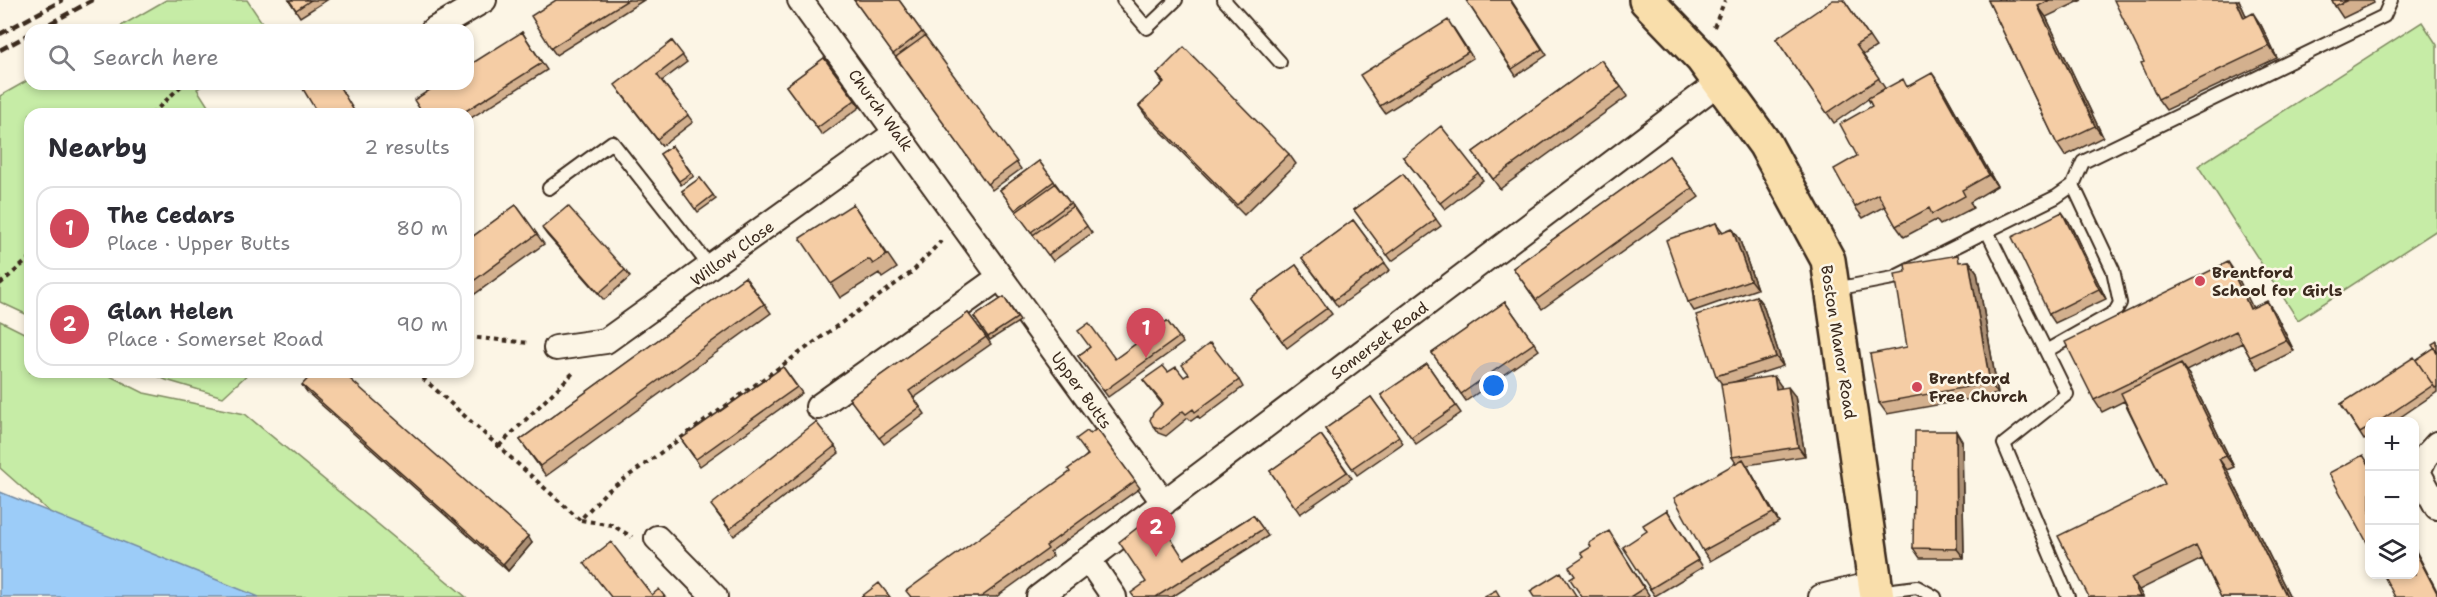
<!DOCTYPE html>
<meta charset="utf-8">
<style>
:root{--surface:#fff;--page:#f7f7f7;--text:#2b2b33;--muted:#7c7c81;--line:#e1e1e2;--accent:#d1495b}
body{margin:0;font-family:"Shantell Sans",sans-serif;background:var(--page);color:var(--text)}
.controls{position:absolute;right:18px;bottom:18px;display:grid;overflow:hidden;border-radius:12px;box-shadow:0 3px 9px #0003}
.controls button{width:54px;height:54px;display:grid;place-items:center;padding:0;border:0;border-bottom:2px solid var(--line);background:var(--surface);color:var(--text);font:30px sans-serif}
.you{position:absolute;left:1494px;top:386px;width:21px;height:21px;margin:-15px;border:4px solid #fff;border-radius:50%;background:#1a73e8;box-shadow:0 0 0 9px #1a73e833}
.badge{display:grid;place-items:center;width:39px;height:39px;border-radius:50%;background:var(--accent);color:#fff;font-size:20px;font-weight:700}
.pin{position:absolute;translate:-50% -50px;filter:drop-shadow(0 2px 3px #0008)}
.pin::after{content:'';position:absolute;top:32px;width:21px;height:18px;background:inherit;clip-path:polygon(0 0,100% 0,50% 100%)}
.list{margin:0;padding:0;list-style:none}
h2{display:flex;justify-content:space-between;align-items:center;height:78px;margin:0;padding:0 24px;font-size:26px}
h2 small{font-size:20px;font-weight:400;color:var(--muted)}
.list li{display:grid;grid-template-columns:39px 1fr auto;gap:18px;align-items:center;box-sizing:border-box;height:84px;margin:0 12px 12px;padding:0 12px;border:2px solid var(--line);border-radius:18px}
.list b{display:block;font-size:22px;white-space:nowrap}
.list p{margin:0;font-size:20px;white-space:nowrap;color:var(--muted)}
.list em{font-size:20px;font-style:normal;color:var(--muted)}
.icon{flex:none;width:33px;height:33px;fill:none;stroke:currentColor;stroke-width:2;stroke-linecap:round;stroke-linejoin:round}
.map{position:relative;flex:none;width:2437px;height:597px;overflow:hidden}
.search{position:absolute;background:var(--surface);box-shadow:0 3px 9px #0003;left:24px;top:24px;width:450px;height:66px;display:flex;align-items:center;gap:15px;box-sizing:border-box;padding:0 21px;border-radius:18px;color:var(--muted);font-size:22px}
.panel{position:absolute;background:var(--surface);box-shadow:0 3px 9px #0003;left:24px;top:108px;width:450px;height:270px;border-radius:18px}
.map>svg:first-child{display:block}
</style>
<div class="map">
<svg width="2437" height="597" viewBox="0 0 2437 597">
<rect width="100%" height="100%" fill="#fcf5e5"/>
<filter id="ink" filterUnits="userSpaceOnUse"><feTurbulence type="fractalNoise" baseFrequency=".0167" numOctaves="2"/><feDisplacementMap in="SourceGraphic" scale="12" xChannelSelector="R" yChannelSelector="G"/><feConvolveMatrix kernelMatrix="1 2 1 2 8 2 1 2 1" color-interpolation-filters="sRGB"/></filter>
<g filter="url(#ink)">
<path fill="#c6eca6" stroke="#808b62" stroke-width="1.5" d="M166 0H247L267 30H114Z
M2422 22 2437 45V230L2298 320 2198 166Z
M30 79V84H205L197 89 213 114H30V316L0 302V96Z
M0 321 30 336V372H102L144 393 245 414 466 597H232L80 539 0 468Z
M149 372H250L223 397 166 380Z"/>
<path fill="#9cccf8" stroke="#758ba1" stroke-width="1.5" d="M0 492 259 597H0Z"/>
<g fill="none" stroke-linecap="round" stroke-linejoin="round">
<defs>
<path id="service" d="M1123 0 1147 28 1176 0
M1224 0 1280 62
M549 188 612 142 711 268
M1987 231 2056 197 2073 185 2083 162 2384 16 2391 0
M1835 289 1893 278 1987 231 2067 394 2004 444 2068 597
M2046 351 2115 312 2120 303 2113 270 2073 185
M1877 592 1917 587 1935 597"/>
<path id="minor" d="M800 0 1164 503
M433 30 484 0
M556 348 606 341 897 132
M818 407 1000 277
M2437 444 2425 457 2418 472 2437 507
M657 538 715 597
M1088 559 1114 597
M1039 597 1718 83
M1821 597 1874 584"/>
<path id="primary" d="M1646 0 1702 58 1765 144 1828 260 1877 597"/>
</defs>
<use href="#service" stroke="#3b2a1e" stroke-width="16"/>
<use href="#minor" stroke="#3b2a1e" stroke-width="28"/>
<use href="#primary" stroke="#3b2a1e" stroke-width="38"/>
<path stroke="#3b2a1e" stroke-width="4" stroke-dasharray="4.5 4.5" stroke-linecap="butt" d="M1714 27 1725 0
M285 30H289
M152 114 183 84
M0 284 30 258
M468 337 530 343
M416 372 580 520 606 492 912 272 941 241
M499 446 573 373
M581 520 612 525 632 537"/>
<use href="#service" stroke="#fcf5e5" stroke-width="12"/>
<use href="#minor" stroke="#fcf5e5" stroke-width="24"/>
<use href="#primary" stroke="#f9deab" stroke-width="33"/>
<path stroke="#3b2a1e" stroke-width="4.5" stroke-dasharray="9 4.5" stroke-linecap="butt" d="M38 30 93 0
M0 34 63 0
M0 50 30 34"/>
</g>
<path fill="#d3b08e" stroke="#3b2a1e" stroke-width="1.5" d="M289 0H327L300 17Z
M556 0H644L556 55 551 48Z
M854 0H899L1021 169 992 190Z
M1466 0H1511L1547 55 1516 76Z
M1844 0 1876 47 1863 55 1885 88 1879 92 1908 86 1940 84 1997 186 1970 202 1973 208 1940 225 1936 220 1904 237 1896 226 1885 206 1863 218 1855 207 1857 156 1872 106 1868 99 1834 123 1776 39Z
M1988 0H2082L2046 17 2103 137 2065 156 2057 144Z
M2239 0 2246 16 2261 25 2277 58 2166 110 2158 99Z
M2332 0H2373L2374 3 2343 18 2335 6Z
M1453 27 1473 58 1385 113 1380 106Z
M522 32 547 70 468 120V114H423Z
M672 41 687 62 662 81 693 122 662 146 620 92Z
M824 58 860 107 822 135 786 86Z
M1601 60 1628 96 1500 189 1473 152Z
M1157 74 1289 154 1296 164 1244 215 1146 116 1139 106 1163 83Z
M672 146 694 176 681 185 660 154Z
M1669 156 1699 197 1542 309 1513 268Z
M1403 157 1478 173 1483 180 1445 209Z
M1039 161 1092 233 1053 261 1000 190Z
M1403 174 1441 226 1392 261 1354 210Z
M700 178 716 199 698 212 682 191Z
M853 204 897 268 882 278 879 273 840 298 831 284Z
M516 205 544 244 468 299V240Z
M1353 220 1390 270 1338 307 1302 258Z
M2069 222 2106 299 2055 323 2049 314Z
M1716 223 1723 232 1739 238 1757 289 1694 311 1688 302Z
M542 228 625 270 630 277 604 300 547 235Z
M1969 261 1977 272 1998 394 1887 414 1879 403 1907 347 1963 262Z
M1296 265 1332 314 1287 348 1250 298Z
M2236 274 2252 308 2275 313 2294 351 2258 369 2250 357 2242 343 2186 371 2189 375 2234 467 2227 470 2290 597H2221L2202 559 2139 590 2143 597H2089L2165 484 2124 401 2102 412 2094 400Z
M745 277 771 313 546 476 520 440Z
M1756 296 1763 305 1783 366 1731 383 1781 386V388L1795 396 1805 456 1747 465 1779 522 1710 561 1703 551 1736 463 1732 457 1722 384 1716 376Z
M1004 297 1020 321 990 340 974 317Z
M1505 302 1539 350 1466 401 1432 353Z
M968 313 991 344 914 398 925 414 884 444 849 398Z
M1167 321 1183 343 1108 397 1078 356 1090 347 1115 359Z
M2437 341V392L2393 422H2370V437L2364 440 2341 404 2416 360 2434 348Z
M1427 364 1461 413 1416 444 1381 395Z
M783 367 802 393 700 466 681 439Z
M1168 372 1184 377 1239 380 1243 387 1200 419 1198 416 1191 421 1188 418 1166 436 1158 433 1153 426 1162 404 1143 380Z
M302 385 532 543 508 571 307 392Z
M1371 397 1403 443 1357 475 1325 429Z
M1097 429 1140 488 1050 552 1053 556 996 597H911L1070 472 1087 455 1090 434Z
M1321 435 1352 478 1300 514 1270 471Z
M1962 441 1964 558H1920L1913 548Z
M835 446 839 453 734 536 716 512Z
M1667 510 1703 567 1655 596 1650 589 1647 531Z
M1253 515 1268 536 1172 597H1134L1146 582Z
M1613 538 1649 595 1646 597H1582L1575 576 1584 557Z"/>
<path fill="#ac9074" stroke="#3b2a1e" stroke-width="1.5" d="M2236 0H2239L2252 29 2244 18Z
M2038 6 2046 17 2103 137 2095 126Z
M2253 13 2261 25 2277 58 2269 46Z
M1932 73 1940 84 1997 186 1989 175Z
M2062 212 2069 222 2106 299 2099 289Z
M1732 228 1739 238 1757 289 1750 280Z
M1969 261 1977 272 1998 394 1990 383Z
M2228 262 2236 274 2259 320 2250 309Z
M1756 296 1763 305 1783 366 1776 357Z
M2267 301 2275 313 2294 351 2286 340Z
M2181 364 2189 375 2234 467 2226 456Z
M1774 376 1781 386 1783 398 1776 389Z
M1788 387 1795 396 1805 456 1798 447Z
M1956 431 1962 441 1964 558 1957 549Z
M1743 459 1749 469 1779 522 1773 513Z
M2219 459 2227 470 2290 597H2287Z
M528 536 532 543 508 571 503 564Z
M2415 549 2437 591V593L2415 551Z
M2131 578 2139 590 2143 597H2140Z"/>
<path fill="#f5cda5" stroke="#3b2a1e" stroke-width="1.5" d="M289 0H311L296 10Z
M556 0H628L551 48 531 16Z
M854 0H899L922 32 893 54Z
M1466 0H1510L1542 49 1512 69Z
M1833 0H1844L1869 37 1856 45 1879 78 1827 113 1776 39Z
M1988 0H2050L2038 6 2095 126 2057 144Z
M2114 0H2236L2244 18 2253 13 2269 46 2158 99 2141 63 2144 62Z
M2332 0H2348L2335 6Z
M1448 20 1468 52 1380 106 1360 75Z
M522 32 542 63 461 114H423L414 100 439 84H468V66Z
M925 36 1017 162 987 184 896 57Z
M672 41 683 55 657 75 688 115 657 139 615 85Z
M1184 47 1289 154 1237 205 1139 106 1164 82 1157 74Z
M824 58 855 100 817 128 786 86Z
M1601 60 1621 87 1493 179 1473 152Z
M1932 73 1989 175 1962 190 1965 196 1932 214 1929 208 1896 226 1878 194 1855 207 1834 169 1857 156 1840 124 1872 106 1868 98 1903 79 1907 87Z
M300 84H338L356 114H318Z
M1441 126 1478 173 1440 203 1403 157Z
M672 146 691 173 679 181 660 154Z
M1669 156 1692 188 1536 300 1513 268Z
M1039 161 1054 181 1015 210 1000 190Z
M1403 174 1436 219 1387 255 1354 210Z
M700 178 713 195 695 209 682 191Z
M1055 184 1070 203 1031 232 1016 212Z
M853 204 887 255 873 264 869 259 831 284 800 238Z
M516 205 537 234 468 285V240Z
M568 206 625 270 599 293 542 228Z
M1073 206 1087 226 1048 255 1033 235Z
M2062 212 2099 289 2049 314 2012 237Z
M1353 220 1385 263 1334 300 1302 258Z
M1716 223 1720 233 1732 228 1750 280 1688 302 1666 240Z
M1958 255 1959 262 1969 261 1990 383 1879 403 1870 354 1907 347 1895 274 1906 272 1905 264Z
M2228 262 2250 309 2267 301 2286 340 2250 357 2236 331 2094 400 2065 342Z
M1296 265 1327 308 1282 341 1250 298Z
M745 277 764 304 540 466 520 440Z
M1756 296 1776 357 1716 376 1696 315Z
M1004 297 1017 318 988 337 974 317Z
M1505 302 1534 343 1461 394 1432 353Z
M968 313 986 337 909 391 920 407 879 438 849 398Z
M1167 321 1179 337 1104 391 1078 356 1090 347 1078 331 1089 323 1115 359Z
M2437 341V352L2432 344Z
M1210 343 1239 380 1195 412 1193 409 1186 414 1183 411 1161 429 1153 426 1150 420 1153 413 1163 403 1143 380 1163 366 1168 372 1176 367 1184 377 1189 374 1182 365Z
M2434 348 2437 352V387L2435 388 2416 360Z
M2414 357 2433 385 2378 422H2370V427L2360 433 2341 404Z
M1427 364 1456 406 1411 437 1381 395Z
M2181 364 2226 456 2219 459 2287 597H2221L2196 546 2131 578 2140 597H2089L2058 536 2165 484 2121 393Z
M783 367 797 387 696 459 681 439Z
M314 372H342L528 536 503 564 302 385Z
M1774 376 1776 389 1788 387 1798 447 1732 457 1721 384Z
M1371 397 1399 436 1352 468 1325 429Z
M816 422 835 446 730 529 711 505Z
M1097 429 1135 481 1046 546 1048 549 981 597H911L906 591 1070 472 1068 469 1088 455 1076 439 1087 431 1090 434Z
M1915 431H1956L1957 549 1913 548Z
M1321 435 1347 472 1295 507 1270 471Z
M2363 455 2370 466V548L2329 473Z
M1743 459 1773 513 1703 551 1674 498Z
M1667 510 1698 560 1650 589 1623 547 1647 531 1643 525Z
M1155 514 1184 559 1253 515 1263 529 1156 597H1134L1131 593 1146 582 1119 542Z
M1609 531 1644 588 1630 597H1582L1570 579 1575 576 1569 567 1584 557 1581 553 1591 547 1589 543Z
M611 542 652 595 659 589 665 597H611L584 563Z
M2415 551 2437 593V597H2395L2383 574H2415Z
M1561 572 1577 597H1534L1530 591Z
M879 583 890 597H861Z
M1496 590 1500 597H1483Z"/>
</g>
<g fill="#d1495b" stroke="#fcf5e5" stroke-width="2">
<circle cx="2200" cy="281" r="6"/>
<circle cx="1917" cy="387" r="6"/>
</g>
<g text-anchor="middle" stroke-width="5" stroke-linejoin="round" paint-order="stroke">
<g font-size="16" fill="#3b2a1e" stroke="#fcf5e5">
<text transform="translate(881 110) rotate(54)" y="6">Church Walk</text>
<text transform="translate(732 253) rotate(-36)" y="6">Willow Close</text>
<text transform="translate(1379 340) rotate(-37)" y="6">Somerset Road</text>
<text transform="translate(1839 342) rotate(81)" y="6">Boston Manor Road</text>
<text transform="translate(1082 390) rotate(54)" y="6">Upper Butts</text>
</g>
<g font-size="16" font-weight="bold" fill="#3b2a1e" stroke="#fcf5e5" text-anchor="start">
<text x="2212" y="278">Brentford<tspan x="2212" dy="18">School for Girls</tspan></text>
<text x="1929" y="384">Brentford<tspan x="1929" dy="18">Free Church</tspan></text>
</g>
</g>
</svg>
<div class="controls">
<button>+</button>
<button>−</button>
<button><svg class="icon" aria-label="layers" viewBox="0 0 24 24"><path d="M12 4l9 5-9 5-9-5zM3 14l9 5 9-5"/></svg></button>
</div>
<div class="you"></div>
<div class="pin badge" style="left:1146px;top:358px">1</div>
<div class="pin badge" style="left:1156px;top:557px">2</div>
<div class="search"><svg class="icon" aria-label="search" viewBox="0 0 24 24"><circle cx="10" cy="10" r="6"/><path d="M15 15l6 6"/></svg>Search here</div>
<section class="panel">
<h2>Nearby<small>2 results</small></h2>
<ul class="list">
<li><span class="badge">1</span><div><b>The Cedars</b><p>Place · Upper Butts</p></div><em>80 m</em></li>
<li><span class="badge">2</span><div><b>Glan Helen</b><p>Place · Somerset Road</p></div><em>90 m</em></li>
</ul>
</section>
</div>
